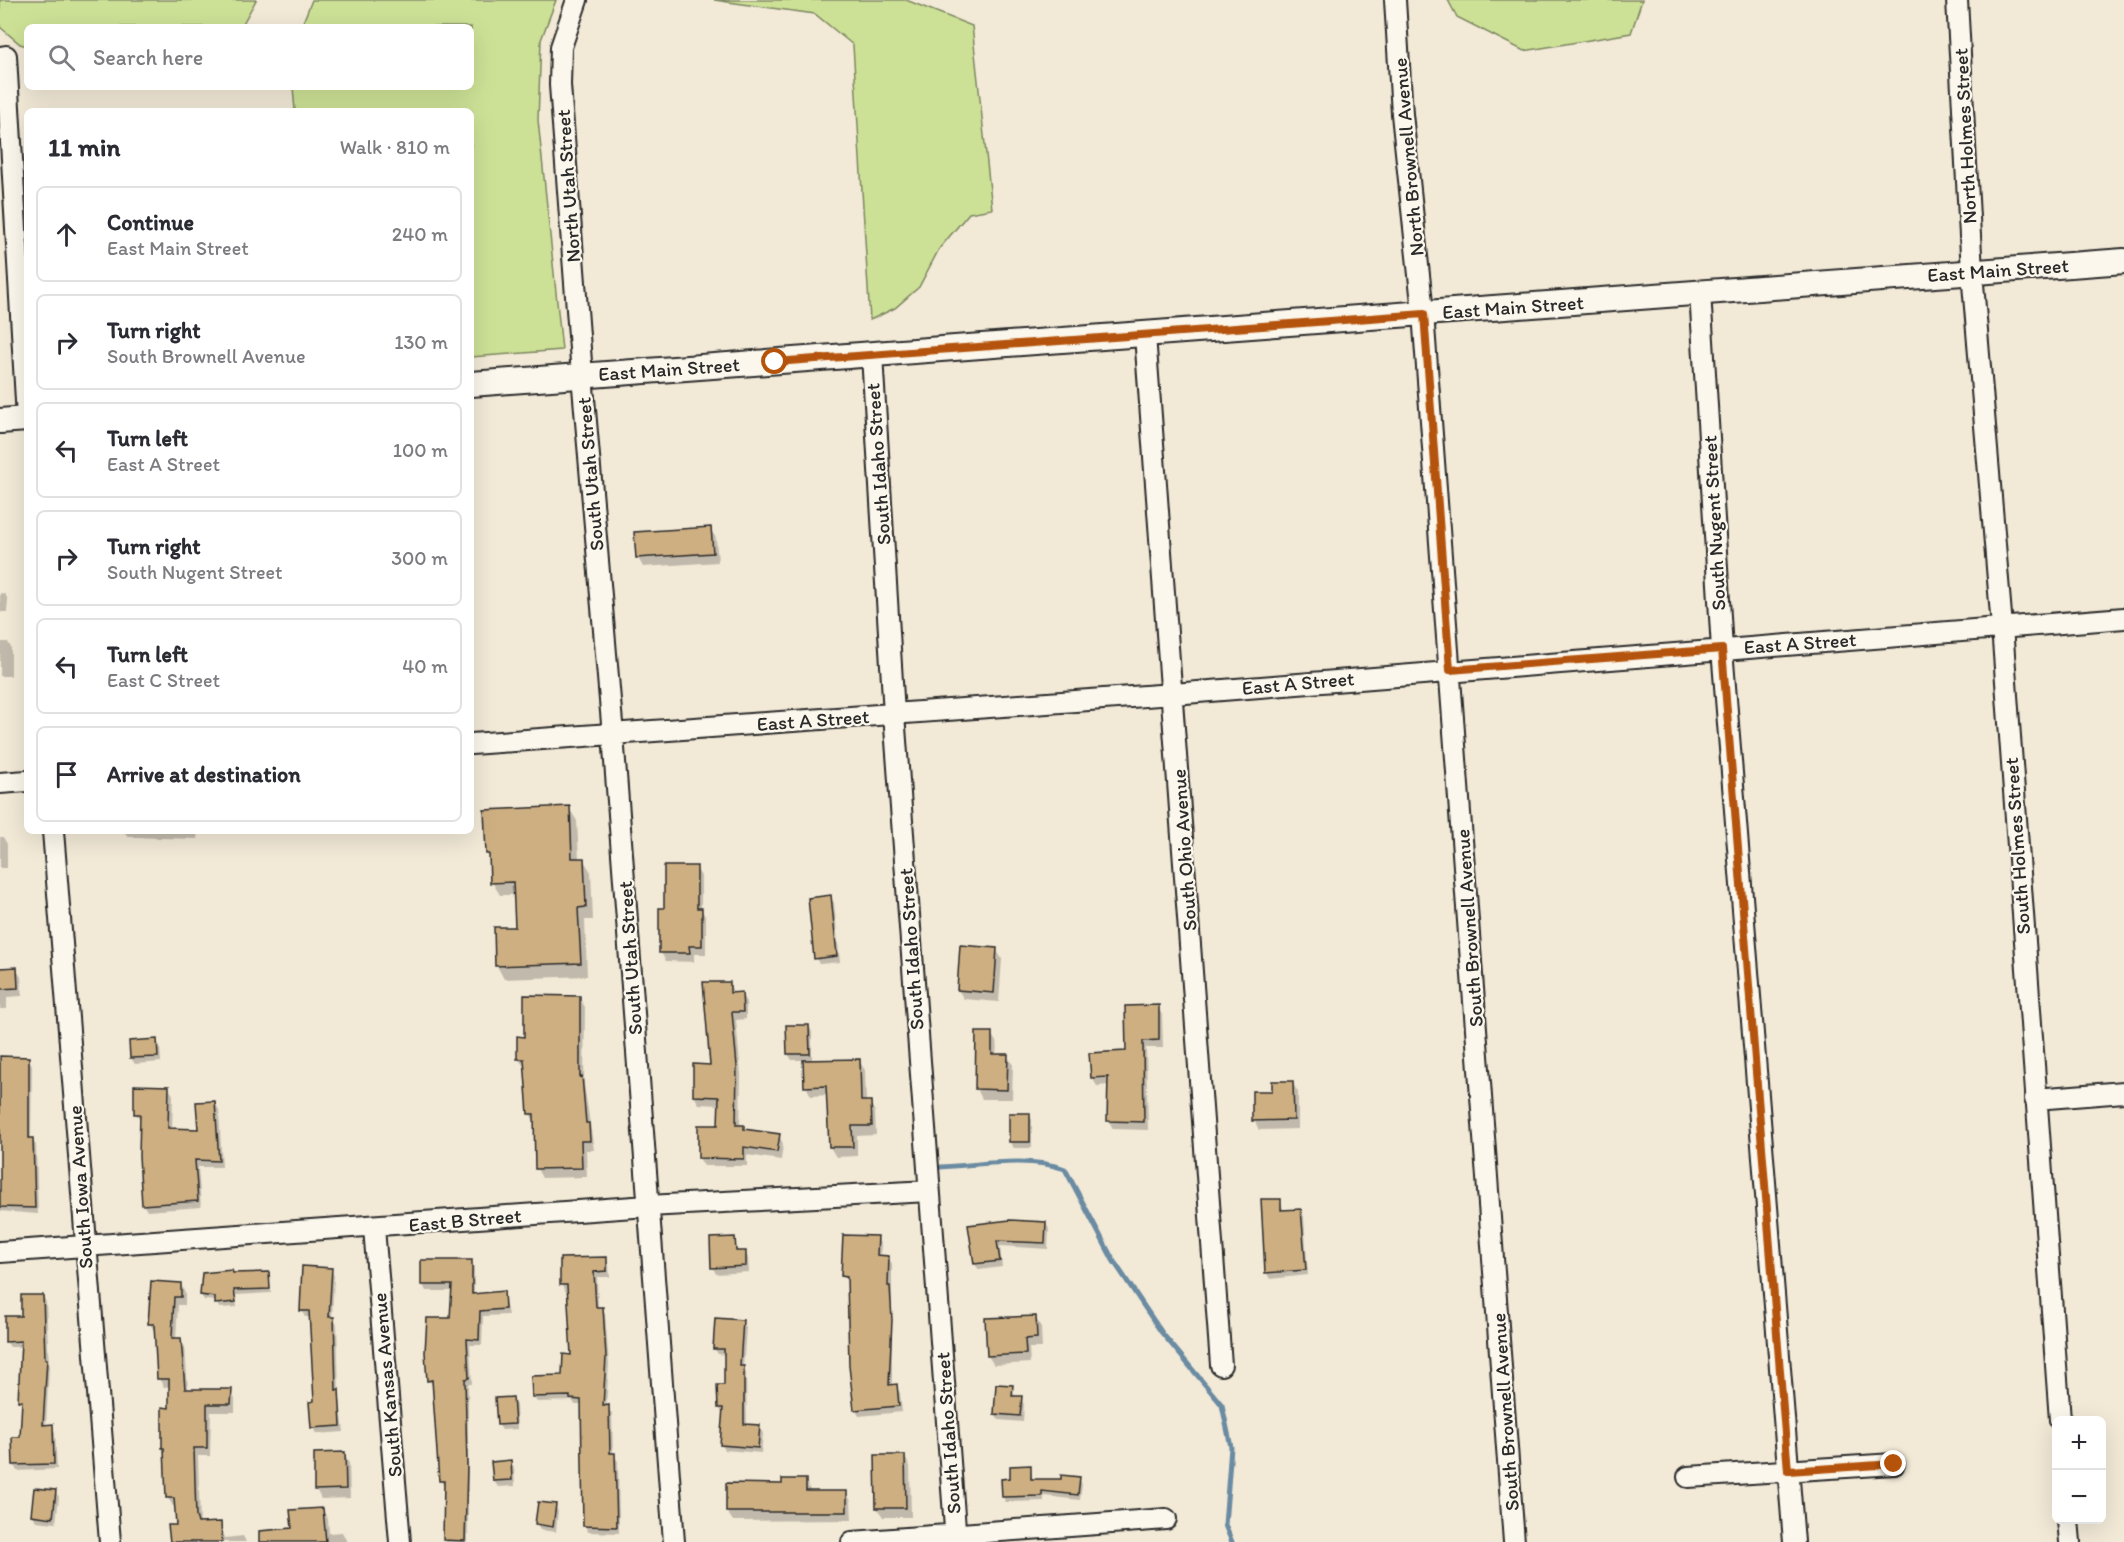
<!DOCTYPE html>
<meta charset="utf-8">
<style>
:root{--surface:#fff;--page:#f2f2f3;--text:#2b2b33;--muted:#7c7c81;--line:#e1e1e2}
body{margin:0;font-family:Itim,sans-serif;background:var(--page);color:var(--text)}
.controls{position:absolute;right:18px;bottom:18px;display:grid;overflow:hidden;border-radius:9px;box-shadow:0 6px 24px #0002}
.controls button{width:54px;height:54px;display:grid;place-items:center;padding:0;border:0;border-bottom:2px solid var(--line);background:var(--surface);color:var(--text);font:30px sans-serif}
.stop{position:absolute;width:18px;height:18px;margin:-14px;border:4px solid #b45309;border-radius:50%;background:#fff}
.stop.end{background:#b45309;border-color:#fff;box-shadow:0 2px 6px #0008}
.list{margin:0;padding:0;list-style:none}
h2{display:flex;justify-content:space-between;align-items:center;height:78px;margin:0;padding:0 24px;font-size:26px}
h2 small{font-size:20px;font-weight:400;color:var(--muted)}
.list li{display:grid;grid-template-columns:39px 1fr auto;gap:18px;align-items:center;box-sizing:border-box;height:96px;margin:0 12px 12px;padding:0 12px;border:2px solid var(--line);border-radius:9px}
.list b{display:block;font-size:22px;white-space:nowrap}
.list p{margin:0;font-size:20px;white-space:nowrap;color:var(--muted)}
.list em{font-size:20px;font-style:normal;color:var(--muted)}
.icon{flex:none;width:33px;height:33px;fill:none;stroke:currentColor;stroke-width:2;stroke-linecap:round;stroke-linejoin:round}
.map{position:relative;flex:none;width:2124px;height:1542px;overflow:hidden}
.search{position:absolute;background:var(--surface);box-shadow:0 6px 24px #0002;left:24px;top:24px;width:450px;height:66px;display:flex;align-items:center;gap:15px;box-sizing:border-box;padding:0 21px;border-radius:9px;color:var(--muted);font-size:22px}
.panel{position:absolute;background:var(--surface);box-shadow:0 6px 24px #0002;left:24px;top:108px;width:450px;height:726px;border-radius:9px}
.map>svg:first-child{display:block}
</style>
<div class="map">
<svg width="2124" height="1542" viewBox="0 0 2124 1542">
<rect width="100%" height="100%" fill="#f2e9d7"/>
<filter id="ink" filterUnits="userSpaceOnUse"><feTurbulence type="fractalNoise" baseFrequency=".0167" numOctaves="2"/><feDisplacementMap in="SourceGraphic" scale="12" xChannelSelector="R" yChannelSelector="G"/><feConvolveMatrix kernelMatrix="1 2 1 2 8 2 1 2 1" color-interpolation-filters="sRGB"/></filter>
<g filter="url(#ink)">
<path fill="#cde196" stroke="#7c8660" stroke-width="1.5" d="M0 0H256L241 27H27V46L20 44 0 27Z
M312 0H556L541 40 538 120 562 350 471 357V111H295L293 87H471V27H301Z
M714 0H906L972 26 992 209 969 213 939 249 919 287 895 308 870 320 853 45 815 14Z
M1448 0H1642L1631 33 1524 51 1457 17Z"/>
<path fill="#0003" d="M710 529 716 538 718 562 643 567 638 558Z
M0 593 5 594 8 600 7 612H0Z
M0 642H8L11 648V676H0Z
M569 808 577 821 579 859H583L591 872 593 920H585L587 976 504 979 497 966 517 928 515 895H500L492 882 491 860 487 854Z
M124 831H198L197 839 128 837Z
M0 837H3L7 844V868H0Z
M696 868 701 876V909L706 918V954H694V962L666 961 661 953 666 909Z
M830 897 834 903 840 962 819 964 816 958Z
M996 949 1002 959 999 1002 964 999 958 990Z
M0 969H16L21 977 22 996 7 997V1009H0Z
M729 983 734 994H741L746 1002V1019L736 1020 741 1075 740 1127 745 1131 779 1135 783 1144 781 1160 747 1155V1166H704L699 1158 720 1127 721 1105 699 1104 694 1096 695 1066H711Z
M579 997 585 1007 584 1084 594 1150H586L587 1177 542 1178 537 1169 536 1124 530 1114 526 1068 518 1059 525 1038Z
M1158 1007 1162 1015 1163 1048H1146L1148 1130 1113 1129 1109 1121 1110 1085 1097 1086 1092 1078 1091 1055 1128 1053Z
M809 1026 812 1032V1062L859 1061 865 1070 866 1102H870L875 1112 876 1135 857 1136V1156L836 1157 830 1147 828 1095 811 1096 806 1086 805 1060H792L788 1054Z
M991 1034 997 1043 996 1055H1007L1013 1065 1012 1099H982L977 1089Z
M156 1040 160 1046 161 1062 135 1064 131 1058Z
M0 1058H28L32 1065 31 1139 36 1145 38 1214 0 1211Z
M1292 1082 1298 1092V1129L1259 1130 1254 1120Z
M169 1088 173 1095 172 1130H200L215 1103 219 1110 222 1167H198L201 1207 147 1211 143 1204 141 1120 135 1113Z
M1029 1114 1032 1120V1148H1014L1010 1142Z
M1280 1200 1284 1211 1301 1210 1304 1217 1308 1275 1270 1279 1266 1272Z
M1046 1223 1049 1229 1048 1249 1000 1246 1002 1267 979 1270 975 1264 970 1226Z
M734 1238 738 1253 745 1252 748 1258 749 1272 716 1274 713 1268Z
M877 1238 881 1245 880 1257H888L892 1264V1386H896L900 1393 902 1412 859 1416 855 1409 849 1283 843 1276Z
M606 1258 609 1264 610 1277H597L598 1308H602L605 1314 609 1365 606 1407 612 1413 613 1455 618 1461 619 1533 588 1532 585 1526 582 1405H575L573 1401 537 1402 533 1396 563 1377 573 1357 569 1291H565L562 1285Z
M471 1262 474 1267V1295L503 1293 508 1315 483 1316 482 1345H470L472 1384H468V1542H446L444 1487 441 1481 434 1386 428 1380 452 1320 453 1291H426L423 1285Z
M331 1269 334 1276 332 1318 337 1324 339 1393 344 1432 316 1434 313 1427 316 1403 311 1317H305L301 1310Z
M268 1273 271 1293 236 1295 237 1307 219 1308 216 1301 204 1300 201 1295 233 1274Z
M181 1285 185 1293V1305H178L176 1339H180L185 1347 188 1390 231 1391 235 1399V1412H211L210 1456H198L200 1525 220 1523 225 1538 243 1536 246 1542H171L177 1526 176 1506H173L168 1498 166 1452 163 1448 171 1409V1386L164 1387 159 1379 155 1332 150 1324Z
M43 1296 46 1302 49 1366 46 1426H52L55 1432 57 1469 17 1471 14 1465 22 1438 23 1407 20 1401 23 1347H10L6 1341 23 1317Z
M1035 1317 1041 1327 1042 1348H1029L1030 1363 994 1365 988 1356Z
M742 1322 746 1328 743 1368 746 1373 747 1426 759 1427 763 1433 761 1453 725 1450 721 1444 723 1414 719 1408 726 1386 725 1355 718 1354 714 1348Z
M1012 1387 1015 1397 1021 1398 1024 1404 1023 1422 999 1420 995 1414Z
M512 1399 516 1405 517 1429 502 1430 498 1424Z
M344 1454 349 1463 350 1498 321 1499 316 1489Z
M904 1456 910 1466 911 1517H883L877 1508Z
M510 1462 514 1468 515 1486 498 1487 494 1481Z
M1030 1467 1033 1480 1079 1479 1082 1484 1080 1500 1044 1496V1501L1006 1502 1003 1497 1011 1480Z
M806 1481 811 1493 846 1492 851 1501 852 1520 733 1521 727 1512 728 1485 784 1486Z
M55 1491 59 1497 56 1523 36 1521 33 1515Z
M555 1505 558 1511 556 1532 540 1530 537 1524Z
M322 1509 328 1519 329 1533 342 1532 347 1542H284L294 1530Z"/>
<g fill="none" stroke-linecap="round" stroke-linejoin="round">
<path stroke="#6a8ba2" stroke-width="5" d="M941 1167C980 1165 1028 1156 1065 1169L1113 1260 1162 1333 1222 1405 1231 1447 1225 1525 1232 1542"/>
</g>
<path fill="#ceaf82" stroke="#2b2b2b" stroke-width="1.5" d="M711 527 713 553 636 558 634 532Z
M570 806 572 858H584L586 907 578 908 581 963 495 966 494 927H515L513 882 490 883 489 854H486L484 810Z
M664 866H697V908H702V946H689L690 953H659V908H664Z
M831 895 837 956 814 959 808 898Z
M960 945 997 948 994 993 957 990Z
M17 967 18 988 0 989V968Z
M703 982H730V993L742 992 743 1012H732L737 1066 736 1125H744V1129L780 1134 777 1152 744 1147V1159L698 1158V1125H718L719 1097 693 1096V1064L710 1065Z
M524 995 580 996V1077L582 1076 586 1123H589L590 1141H581L582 1168 535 1169 534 1114H528L524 1059H517V1036L524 1037Z
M1159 1005V1040L1143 1041 1144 1122 1107 1121 1108 1077 1091 1078 1089 1053 1126 1051 1125 1006Z
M786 1025H809L810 1054H787Z
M976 1032H992V1054H1008L1007 1090 975 1089Z
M157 1039 158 1057 130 1058 129 1041Z
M0 1056 29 1057V1138H33L35 1208 0 1207Z
M860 1059 861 1101H871L872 1126H852L853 1147H829L826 1086 804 1087 803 1060Z
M1272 1081H1293L1294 1120 1252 1121V1091H1272Z
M134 1085 169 1086 168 1128 198 1129 196 1102 215 1101 219 1161 195 1160 198 1201 142 1205 139 1156 140 1114H134Z
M1009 1113H1030V1142H1009Z
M1261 1199H1281V1210L1301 1209 1306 1270 1265 1273Z
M1010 1220 1046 1222 1045 1243 997 1241 1000 1261 974 1264 968 1225Z
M843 1235 878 1236 877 1255 889 1256 888 1286H890L892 1320 889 1385 897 1384 899 1406 854 1410 849 1366 847 1277 841 1276Z
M735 1237 736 1251H746V1266L711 1268 710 1238Z
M607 1257V1271L594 1272 596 1307H603L606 1357 603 1406 609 1405 610 1453H615L617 1527 583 1526 581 1400 570 1399V1396L532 1397 531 1376 562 1375 563 1354 571 1355 567 1285H560V1258Z
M421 1260H472V1294L504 1291 505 1309 480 1311 479 1340 467 1339 469 1378 465 1379 467 1465 465 1541 443 1540 444 1481H439L432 1380 427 1381 425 1352 427 1318H450L452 1285H421Z
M302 1266 332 1268 329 1317H334L336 1390 339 1389 341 1426 311 1428 309 1402 314 1401 309 1311H300Z
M232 1270 233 1273 269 1272 270 1289 234 1290 236 1302 215 1304V1297L200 1295 202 1273Z
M151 1281 181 1283V1297H174L172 1338H181L185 1389H232L231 1404H207V1448H194L196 1516 198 1523 221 1522 222 1542H170L168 1525H176L174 1498H166L164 1448H162V1407L169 1408V1379H157L154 1324H148Z
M21 1295H43L45 1359H47L43 1425 53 1424 54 1464 13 1465 12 1437H20L22 1401H18L21 1341 5 1342V1316H21Z
M1036 1316 1037 1338 1025 1339 1026 1354 987 1356 985 1318Z
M715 1318 743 1320 740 1366H744V1424L760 1425 758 1448 720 1445 723 1408H718L717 1385H724V1349H713Z
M996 1384 1013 1385 1012 1396H1022L1020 1416 994 1414Z
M513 1397 515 1424 497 1425 495 1398Z
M345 1452 346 1489 314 1490V1453Z
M875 1455H905L906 1508H876Z
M511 1460 512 1480 493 1481 491 1462Z
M1031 1465V1479H1061V1475L1080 1477 1078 1495 1042 1491V1496L1002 1497 1001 1479 1010 1478V1466Z
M782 1479H806V1491H847V1512H726V1483L782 1484Z
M34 1488 56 1490 53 1518 31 1515Z
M538 1502 556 1504 553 1527 535 1524Z
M323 1508 326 1542H259V1531L292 1528 290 1510Z"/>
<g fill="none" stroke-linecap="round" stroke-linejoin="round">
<defs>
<path id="minor" d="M577 0 561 47 560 85 582 375 613 735 674 1542
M1395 0 1402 114 1423 313 1514 1542
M1957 0 1972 272 2002 627 2060 1420
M0 57 6 56 27 418
M1700 292 1722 649 1794 1542
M1145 335 1221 1365
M872 355 894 714 956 1542
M471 744 1173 694 2124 618
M0 783 27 781
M53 831 110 1542
M2035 1099 2124 1092
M374 1228 400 1542
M0 1252 648 1206 929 1191
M1688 1477 1894 1464
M2068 1520 2070 1542
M852 1542 1166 1519"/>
<path id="tertiary" d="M471 384 2124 261
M0 421 27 419"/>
</defs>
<use href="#minor" stroke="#2b2b2b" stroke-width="24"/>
<use href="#tertiary" stroke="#2b2b2b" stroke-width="28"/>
<use href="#minor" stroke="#fbf7ec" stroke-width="20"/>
<use href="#tertiary" stroke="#fbf7ec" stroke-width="24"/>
</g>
</g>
<g fill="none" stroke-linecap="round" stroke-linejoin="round" filter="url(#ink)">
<path stroke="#b45309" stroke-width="8" d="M775 362 1424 314 1450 670 1722 649 1788 1471 1894 1464"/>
</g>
<g text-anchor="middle" stroke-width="4.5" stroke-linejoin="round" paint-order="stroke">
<g font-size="20" fill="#2b2b2b" stroke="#fbf7ec">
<text transform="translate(1965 136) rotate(-93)" y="7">North Holmes Street</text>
<text transform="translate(1408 157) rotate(-95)" y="7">North Brownell Avenue</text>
<text transform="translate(568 186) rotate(-94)" y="7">North Utah Street</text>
<text transform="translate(1998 270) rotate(-4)" y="7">East Main Street</text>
<text transform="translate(1513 307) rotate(-4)" y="7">East Main Street</text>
<text transform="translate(669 369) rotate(-4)" y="7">East Main Street</text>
<text transform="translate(878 464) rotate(-94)" y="7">South Idaho Street</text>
<text transform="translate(590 474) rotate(-95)" y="7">South Utah Street</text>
<text transform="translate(1714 523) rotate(-93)" y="7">South Nugent Street</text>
<text transform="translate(1800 643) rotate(-4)" y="7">East A Street</text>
<text transform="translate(1298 683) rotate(-5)" y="7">East A Street</text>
<text transform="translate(813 720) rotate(-4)" y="7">East A Street</text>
<text transform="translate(2017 846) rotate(-94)" y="7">South Holmes Street</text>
<text transform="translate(1184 850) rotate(-94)" y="7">South Ohio Avenue</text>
<text transform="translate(1469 928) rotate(-94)" y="7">South Brownell Avenue</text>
<text transform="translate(911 949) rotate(-94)" y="7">South Idaho Street</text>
<text transform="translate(630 958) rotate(-94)" y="7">South Utah Street</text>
<text transform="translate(80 1187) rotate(-94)" y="7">South Iowa Avenue</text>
<text transform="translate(465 1220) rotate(-5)" y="7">East B Street</text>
<text transform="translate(387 1385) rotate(-95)" y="7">South Kansas Avenue</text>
<text transform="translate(1505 1412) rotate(-94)" y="7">South Brownell Avenue</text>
<text transform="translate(948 1433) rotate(-94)" y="7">South Idaho Street</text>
</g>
</g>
</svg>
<div class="controls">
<button>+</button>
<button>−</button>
</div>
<div class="stop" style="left:775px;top:362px"></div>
<div class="stop end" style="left:1894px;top:1464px"></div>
<div class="search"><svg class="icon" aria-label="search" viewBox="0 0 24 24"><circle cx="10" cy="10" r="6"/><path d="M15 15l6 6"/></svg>Search here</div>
<section class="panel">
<h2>11 min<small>Walk · 810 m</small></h2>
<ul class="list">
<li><svg class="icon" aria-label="ahead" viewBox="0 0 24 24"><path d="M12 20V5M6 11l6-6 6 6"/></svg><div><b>Continue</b><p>East Main Street</p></div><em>240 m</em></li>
<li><svg class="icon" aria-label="right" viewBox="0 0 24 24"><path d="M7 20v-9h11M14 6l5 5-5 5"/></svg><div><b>Turn right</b><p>South Brownell Avenue</p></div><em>130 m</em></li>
<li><svg class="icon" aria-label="left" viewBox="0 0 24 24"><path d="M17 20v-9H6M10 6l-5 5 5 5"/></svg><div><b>Turn left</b><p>East A Street</p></div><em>100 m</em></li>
<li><svg class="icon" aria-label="right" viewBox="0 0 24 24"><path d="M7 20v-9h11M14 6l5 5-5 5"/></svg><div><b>Turn right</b><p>South Nugent Street</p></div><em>300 m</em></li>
<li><svg class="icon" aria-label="left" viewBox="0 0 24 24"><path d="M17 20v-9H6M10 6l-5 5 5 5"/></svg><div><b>Turn left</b><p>East C Street</p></div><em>40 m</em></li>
<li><svg class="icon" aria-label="arrive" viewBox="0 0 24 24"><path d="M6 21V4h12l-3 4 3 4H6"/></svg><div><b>Arrive at destination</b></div></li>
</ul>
</section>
</div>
